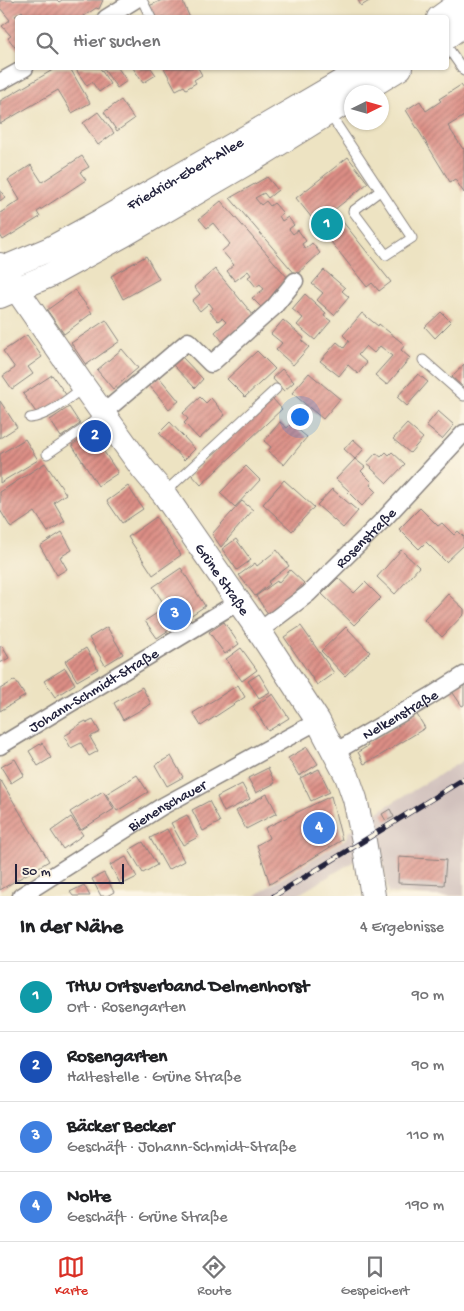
<!DOCTYPE html>
<html lang="de">
<meta charset="utf-8">
<style>
:root{--surface:#fff;--page:#f2f2f2;--text:#202124;--muted:#757577;--line:#e0e0e0;--accent:#d93025}
body{margin:0;font-family:"Gochi Hand",sans-serif;background:var(--page);color:var(--text)}
.compass{position:absolute;left:344px;top:85px;width:45px;height:45px;border-radius:50%;background:var(--surface);box-shadow:0 1px 4px #0004;rotate:85deg}
.scale{position:absolute;left:15px;bottom:12px;width:109px;box-sizing:border-box;padding-left:5px;border:2px solid #22223b;border-top:0;font-size:14px;line-height:18px;white-space:nowrap;color:#22223b;-webkit-text-stroke:4px #fcf5e5;paint-order:stroke}
.you{position:absolute;left:299px;top:416px;width:18px;height:18px;margin:-12px;border:4px solid #fff;border-radius:50%;background:#1a73e8;box-shadow:0 0 0 8px #1a73e833}
.badge{display:grid;place-items:center;width:32px;height:32px;border-radius:50%;background:var(--accent);color:#fff;font-size:16px;font-weight:700}
.pin{position:absolute;translate:-50% -50%;border:2px solid #fff;box-shadow:0 1px 5px #0006}
.list{margin:0;padding:0;list-style:none}
h2{display:flex;justify-content:space-between;align-items:center;height:65px;margin:0;padding:0 20px;font-size:21px}
h2 small{font-size:16px;font-weight:400;color:var(--muted)}
.list li{display:grid;grid-template-columns:32px 1fr auto;gap:15px;align-items:center;box-sizing:border-box;height:70px;padding:0 20px;border-top:1px solid var(--line)}
.list b{display:block;font-size:19px;white-space:nowrap}
.list p{margin:0;font-size:16px;white-space:nowrap;color:var(--muted)}
.list em{font-size:16px;font-style:normal;color:var(--muted)}
.icon{flex:none;width:28px;height:28px;fill:none;stroke:currentColor;stroke-width:2;stroke-linecap:round;stroke-linejoin:round}
.map{position:relative;flex:none;width:464px;height:896px;overflow:hidden}
.search{position:absolute;background:var(--surface);box-shadow:0 1px 4px #0004;left:15px;right:15px;top:15px;height:55px;display:flex;align-items:center;gap:12px;box-sizing:border-box;padding:0 18px;border-radius:5px;color:var(--muted);font-size:19px}
.sheet{height:345px;background:var(--surface)}
nav{display:flex;justify-content:space-around;align-items:center;box-sizing:border-box;height:70px;border-top:1px solid var(--line);background:var(--surface);font-size:14px;color:var(--muted)}
nav a{display:grid;justify-items:center;gap:2px}
nav .on{color:var(--accent)}
.map>svg:first-child{display:block}
</style>
<div class="map">
<svg width="464" height="896" viewBox="0 0 464 896">
<defs>
<pattern id="building-hatch" width="6" height="6" patternUnits="userSpaceOnUse" patternTransform="scale(1.25)"><rect width="6" height="6" fill="#dc8e85"/><path d="M-1 1l2-2M0 6l6-6M5 7l2-2" fill="none" stroke="#b2746e"/></pattern>
</defs>
<rect width="100%" height="100%" fill="#fcf5e5"/>
<filter id="ink" filterUnits="userSpaceOnUse"><feTurbulence type="fractalNoise" baseFrequency=".02" numOctaves="2"/><feDisplacementMap in="SourceGraphic" scale="10" xChannelSelector="R" yChannelSelector="G"/><feConvolveMatrix kernelMatrix="1 2 1 2 8 2 1 2 1" color-interpolation-filters="sRGB"/></filter>
<filter id="wash" filterUnits="userSpaceOnUse"><feTurbulence type="fractalNoise" baseFrequency=".0096" numOctaves="4" result="noise"/><feDisplacementMap in="SourceGraphic" scale="20" xChannelSelector="R" yChannelSelector="G"/><feGaussianBlur stdDeviation="1.12" result="paint"/><feColorMatrix in="noise" values="0 0 0 0 0 0 0 0 0 0 0 0 0 0 0 0 0 1.4 0 .05"/><feComposite in="paint" operator="in"/></filter>
<g filter="url(#wash)">
<rect width="100%" height="100%" fill="#ede3c2"/>
<path fill="#d0c0bc" d="M464 760V896H433L388 893 380 843 351 863 296 896H255L268 887 347 838 350 831 387 806Z"/>
<g id="blocks">
<path fill="url(#building-hatch)" d="M0 0H13L14 1 15 0H57L59 2 62 0H103L99 9 96 8 81 18H27L22 11 15 16 18 18V51L8 38 11 36 2 26 10 20 0 8Z
M162 0H182L190 18H154L149 6Z
M358 0H371L361 6Z
M56 68H70L90 103 72 113 58 90 0 124V101Z
M75 68H100L110 84 99 92 92 82 87 86Z
M103 68H118L127 81 117 88Z
M133 68H151L156 75 143 83Z
M164 68H198L202 75 194 80 196 83 186 89 184 86 176 90Z
M461 85 464 89V116L448 126 463 149 464 148V193L455 179 450 182 406 110 420 101 426 111 441 101 439 99Z
M121 100 134 119 117 131 104 112Z
M98 112 114 133 98 145 83 123Z
M82 156 89 167 80 172 86 180 37 212 40 217 3 240 0 235V213L20 200 8 180 31 165 42 182Z
M348 157 368 183 329 214 338 225 343 222 391 282 379 291 372 283 367 287 296 198Z
M267 177 278 190 268 198 264 193 255 198 261 205 266 201 270 206 274 203 283 213 279 216 282 221 288 217 294 225 289 229 293 234 298 230 306 241 302 244 305 249 312 243 320 253 296 275 230 198Z
M0 190 5 197 0 201Z
M221 201 288 278 280 285 284 290 263 309 252 298 264 289 260 284 256 287 248 277 251 275 248 271 235 281 227 271 234 265 222 251 230 244 213 223 207 228 199 219Z
M146 256 159 279 123 299 111 276Z
M215 269 254 316 223 342 215 332 226 322 222 318 218 321 209 311 213 308 209 303 200 311 192 301 200 294 194 287Z
M324 270 345 288 342 291 349 297 334 315 317 300 323 293 312 284Z
M75 290 92 313 64 334 47 310Z
M305 294 326 313 324 316 331 321 315 340 297 325 303 318 292 309Z
M441 312 451 322 435 338 425 327Z
M362 313 378 326 379 324 405 345 401 350 410 358 387 385 375 375 392 356 380 346 374 353 366 346 358 355 367 363 358 374 348 365 339 376 320 361 337 342 344 348 349 341 343 335Z
M106 320 120 341 86 365 71 343Z
M283 320 304 338 302 341 309 347 293 365 276 350 282 343 271 334Z
M27 335 42 357 28 367 33 374 12 389 3 376 15 368 3 351Z
M122 349 138 368 113 389 97 370Z
M257 351 275 369 245 397 227 379Z
M181 356 203 379 195 388 172 364Z
M464 364V388L452 377Z
M282 369 294 382 284 391 272 378Z
M309 373 340 399 323 419 292 393Z
M418 374 428 382 407 406 397 397Z
M52 375 67 396 38 415 23 394Z
M159 377 179 401 169 409 149 385Z
M200 397 206 403 211 398 225 415 199 439 184 423 188 419 183 413Z
M272 398 282 409 201 485 191 474Z
M0 401 17 427 0 438Z
M69 407 80 424 61 437 50 420Z
M438 411 454 425 442 439 426 426Z
M170 422 195 449 184 460 159 433Z
M280 422 287 428 291 424 307 437 284 465 268 451 271 447 264 441Z
M407 424 423 438 410 453 393 439Z
M91 432 118 473 98 486 72 445Z
M25 439 38 460 0 483V454Z
M353 439 364 449 355 459 344 449Z
M386 452 389 455 392 452 405 464 387 483 371 468 372 467 367 463 376 453 381 457Z
M355 459 365 467 361 471 372 482 370 485 376 491 362 506 348 492 349 491 336 479Z
M45 463 66 494 54 502 65 521 48 532 35 512 11 528 0 510V492Z
M246 466 260 480 235 507 220 493Z
M284 480 314 507 292 531 263 504Z
M128 486 143 509 122 523 107 501Z
M332 489 358 511 343 528 317 505Z
M242 501 253 510 221 547 212 534Z
M420 508 438 526 442 523 454 535 458 531 464 537V545L446 562 426 542 419 549 399 529Z
M156 517 181 555 153 575 128 537Z
M62 532 72 550 60 557 67 569 57 575 40 546Z
M236 539 251 560 237 570 222 549Z
M277 550 289 566 268 582 270 584 255 596 239 575 255 563 257 566Z
M401 550 419 567 395 594 377 577Z
M181 568 205 606 157 638 145 621 166 607 153 587Z
M290 570 304 583 290 598 268 614 256 596 277 581 278 583Z
M338 578 354 593 365 582 381 598 354 625 322 594Z
M448 594 464 609V614L442 637 424 620Z
M224 622 239 644 225 654 209 632Z
M301 626 334 673 317 685 284 637Z
M107 627 123 654 105 665 89 638Z
M346 627 370 652 345 676 321 651Z
M2 646 9 658 0 663V647Z
M86 648 98 669 77 681 65 661Z
M241 648 257 670 242 681 226 659Z
M65 668 75 684 55 697 44 681Z
M259 674 270 692 259 698 248 681Z
M15 680 25 696 0 711V689Z
M464 682V705L462 706 451 690Z
M238 685 245 697 201 726 193 713Z
M142 687 151 704 123 720 114 703Z
M273 694 289 718 268 731 253 707Z
M416 713 425 728 376 758 364 764 358 752 368 746 367 743Z
M93 720 100 732 90 737 98 751 89 756 81 743 71 748 64 736 71 732V730L82 723 86 721 87 723Z
M42 743 51 758 38 766 29 751Z
M307 747 318 764 299 776 288 758Z
M171 756 183 777 167 786 155 765Z
M15 759 24 775 11 783 1 767Z
M268 768 275 783 256 793 248 778Z
M319 769 330 792 311 801 300 778Z
M137 775 148 792 117 811 106 794Z
M0 779 49 861 0 890Z
M242 784 250 799 224 812 217 797Z
M103 791 114 809 81 830 70 812Z
M267 794 277 813 246 829 236 811Z
M331 796 342 840 270 884 257 845 269 838 265 828Z
M209 801 220 822 203 831 192 810Z
M390 809 394 817 386 821 382 814Z
M187 815 198 837 183 845 171 823Z
M71 817 83 835 63 849 51 831Z
M167 829 184 861 168 870 150 838Z
M143 842 157 865 143 873 129 850Z
M126 857 137 877 121 885 110 865Z
M399 857 446 860 444 885 398 883Z
M104 873 114 892 107 896H101L92 879Z
M84 885 90 896H73L70 892Z"/>
</g>
</g>
<g filter="url(#ink)">
<use href="#blocks" fill-opacity="0" stroke="#88827e" stroke-width="1"/>
<g fill="none" stroke-linecap="round" stroke-linejoin="round">
<defs>
<path id="service" d="M142 0 151 18
M446 45 464 71
M329 113 412 238 386 255 353 211 380 191
M423 360 464 396
M30 418C49 416 69 398 84 387
M47 454 88 426 103 413
M164 493 276 389"/>
<g id="minor">
<path d="M106 18 135 0"/>
<path d="M0 82 25 68"/>
<path d="M103 413 188 341 211 364 274 307 295 281"/>
<path id="s1" d="M259 631 308 594 385 518 464 433"/>
<path id="s2" d="M0 746 238 602"/>
<path id="s3" d="M335 752 429 697 464 675"/>
<path id="s4" d="M21 896 161 807 318 721"/>
</g>
<g id="secondary">
<path d="M439 18 464 0"/>
<path d="M446 37 464 24"/>
<path d="M361 92 400 68"/>
<path id="s5" d="M0 265 84 387 143 469 164 494 259 631 318 721 347 776 355 799 364 841 373 896"/>
<path id="s6" d="M0 270 50 249 103 220 254 133 365 68"/>
<path d="M0 296 50 275 125 234 262 154 352 98"/>
</g>
</defs>
<use href="#service" stroke="#88827e" stroke-width="11"/>
<use href="#minor" stroke="#88827e" stroke-width="19"/>
<use href="#secondary" stroke="#88827e" stroke-width="26"/>
<use href="#service" stroke="#fff" stroke-width="9"/>
<use href="#minor" stroke="#fff" stroke-width="16"/>
<use href="#secondary" stroke="#fff" stroke-width="24"/>
<defs>
<path id="rail" d="M274 896 464 779"/>
</defs>
<use href="#rail" stroke="#22223b" stroke-width="5.5"/>
<use href="#rail" stroke="#fcf5e5" stroke-width="4" stroke-dasharray="11" stroke-linecap="butt"/>
</g>
</g>
<g text-anchor="middle" stroke-width="4.5" stroke-linejoin="round" paint-order="stroke">
<g font-size="15" fill="#22223b" stroke="#fcf5e5">
<text dy="5" stroke="none"><textPath href="#s6" startOffset="209">Friedrich-Ebert-Allee</textPath></text>
<text dy="5" stroke="none"><textPath href="#s1" startOffset="142">Rosenstraße</textPath></text>
<text dy="5" stroke="none"><textPath href="#s5" startOffset="385">Grüne Straße</textPath></text>
<text dy="5" stroke="none"><textPath href="#s2" startOffset="109">Johann-Schmidt-Straße</textPath></text>
<text dy="5" stroke="none"><textPath href="#s3" startOffset="75">Nelkenstraße</textPath></text>
<text dy="5" stroke="none"><textPath href="#s4" startOffset="172">Bienenschauer</textPath></text>
</g>
</g>
</svg>
<svg class="compass" viewBox="-18 -18 36 36"><path d="M0-13l5 13h-10z" fill="#e53935"/><path d="M0 13l5-13h-10z" fill="#757577"/></svg>
<div class="scale">50 m</div>
<div class="you"></div>
<div class="pin badge" style="left:327px;top:224px;background:#0f9aa8">1</div>
<div class="pin badge" style="left:95px;top:436px;background:#1a4fb4">2</div>
<div class="pin badge" style="left:175px;top:614px;background:#3f7fe0">3</div>
<div class="pin badge" style="left:319px;top:828px;background:#3f7fe0">4</div>
<div class="search"><svg class="icon" aria-label="search" viewBox="0 0 24 24"><circle cx="10" cy="10" r="6"/><path d="M15 15l6 6"/></svg>Hier suchen</div>
</div>
<section class="sheet">
<h2>In der Nähe<small>4 Ergebnisse</small></h2>
<ul class="list">
<li><span class="badge" style="background:#0f9aa8">1</span><div><b>THW Ortsverband Delmenhorst</b><p>Ort · Rosengarten</p></div><em>90 m</em></li>
<li><span class="badge" style="background:#1a4fb4">2</span><div><b>Rosengarten</b><p>Haltestelle · Grüne Straße</p></div><em>90 m</em></li>
<li><span class="badge" style="background:#3f7fe0">3</span><div><b>Bäcker Becker</b><p>Geschäft · Johann-Schmidt-Straße</p></div><em>110 m</em></li>
<li><span class="badge" style="background:#3f7fe0">4</span><div><b>Nolte</b><p>Geschäft · Grüne Straße</p></div><em>190 m</em></li>
</ul>
</section>
<nav>
<a class="on"><svg class="icon" aria-label="map" viewBox="0 0 24 24"><path d="M3 6l6-2 6 2 6-2v14l-6 2-6-2-6 2zM9 4v14M15 6v14"/></svg>Karte</a>
<a><svg class="icon" aria-label="directions" viewBox="0 0 24 24"><path d="M12 3l9 9-9 9-9-9zM9 14v-3h6M13 9l2 2-2 2"/></svg>Route</a>
<a><svg class="icon" aria-label="saved" viewBox="0 0 24 24"><path d="M7 4h10v16l-5-4-5 4z"/></svg>Gespeichert</a>
</nav>
